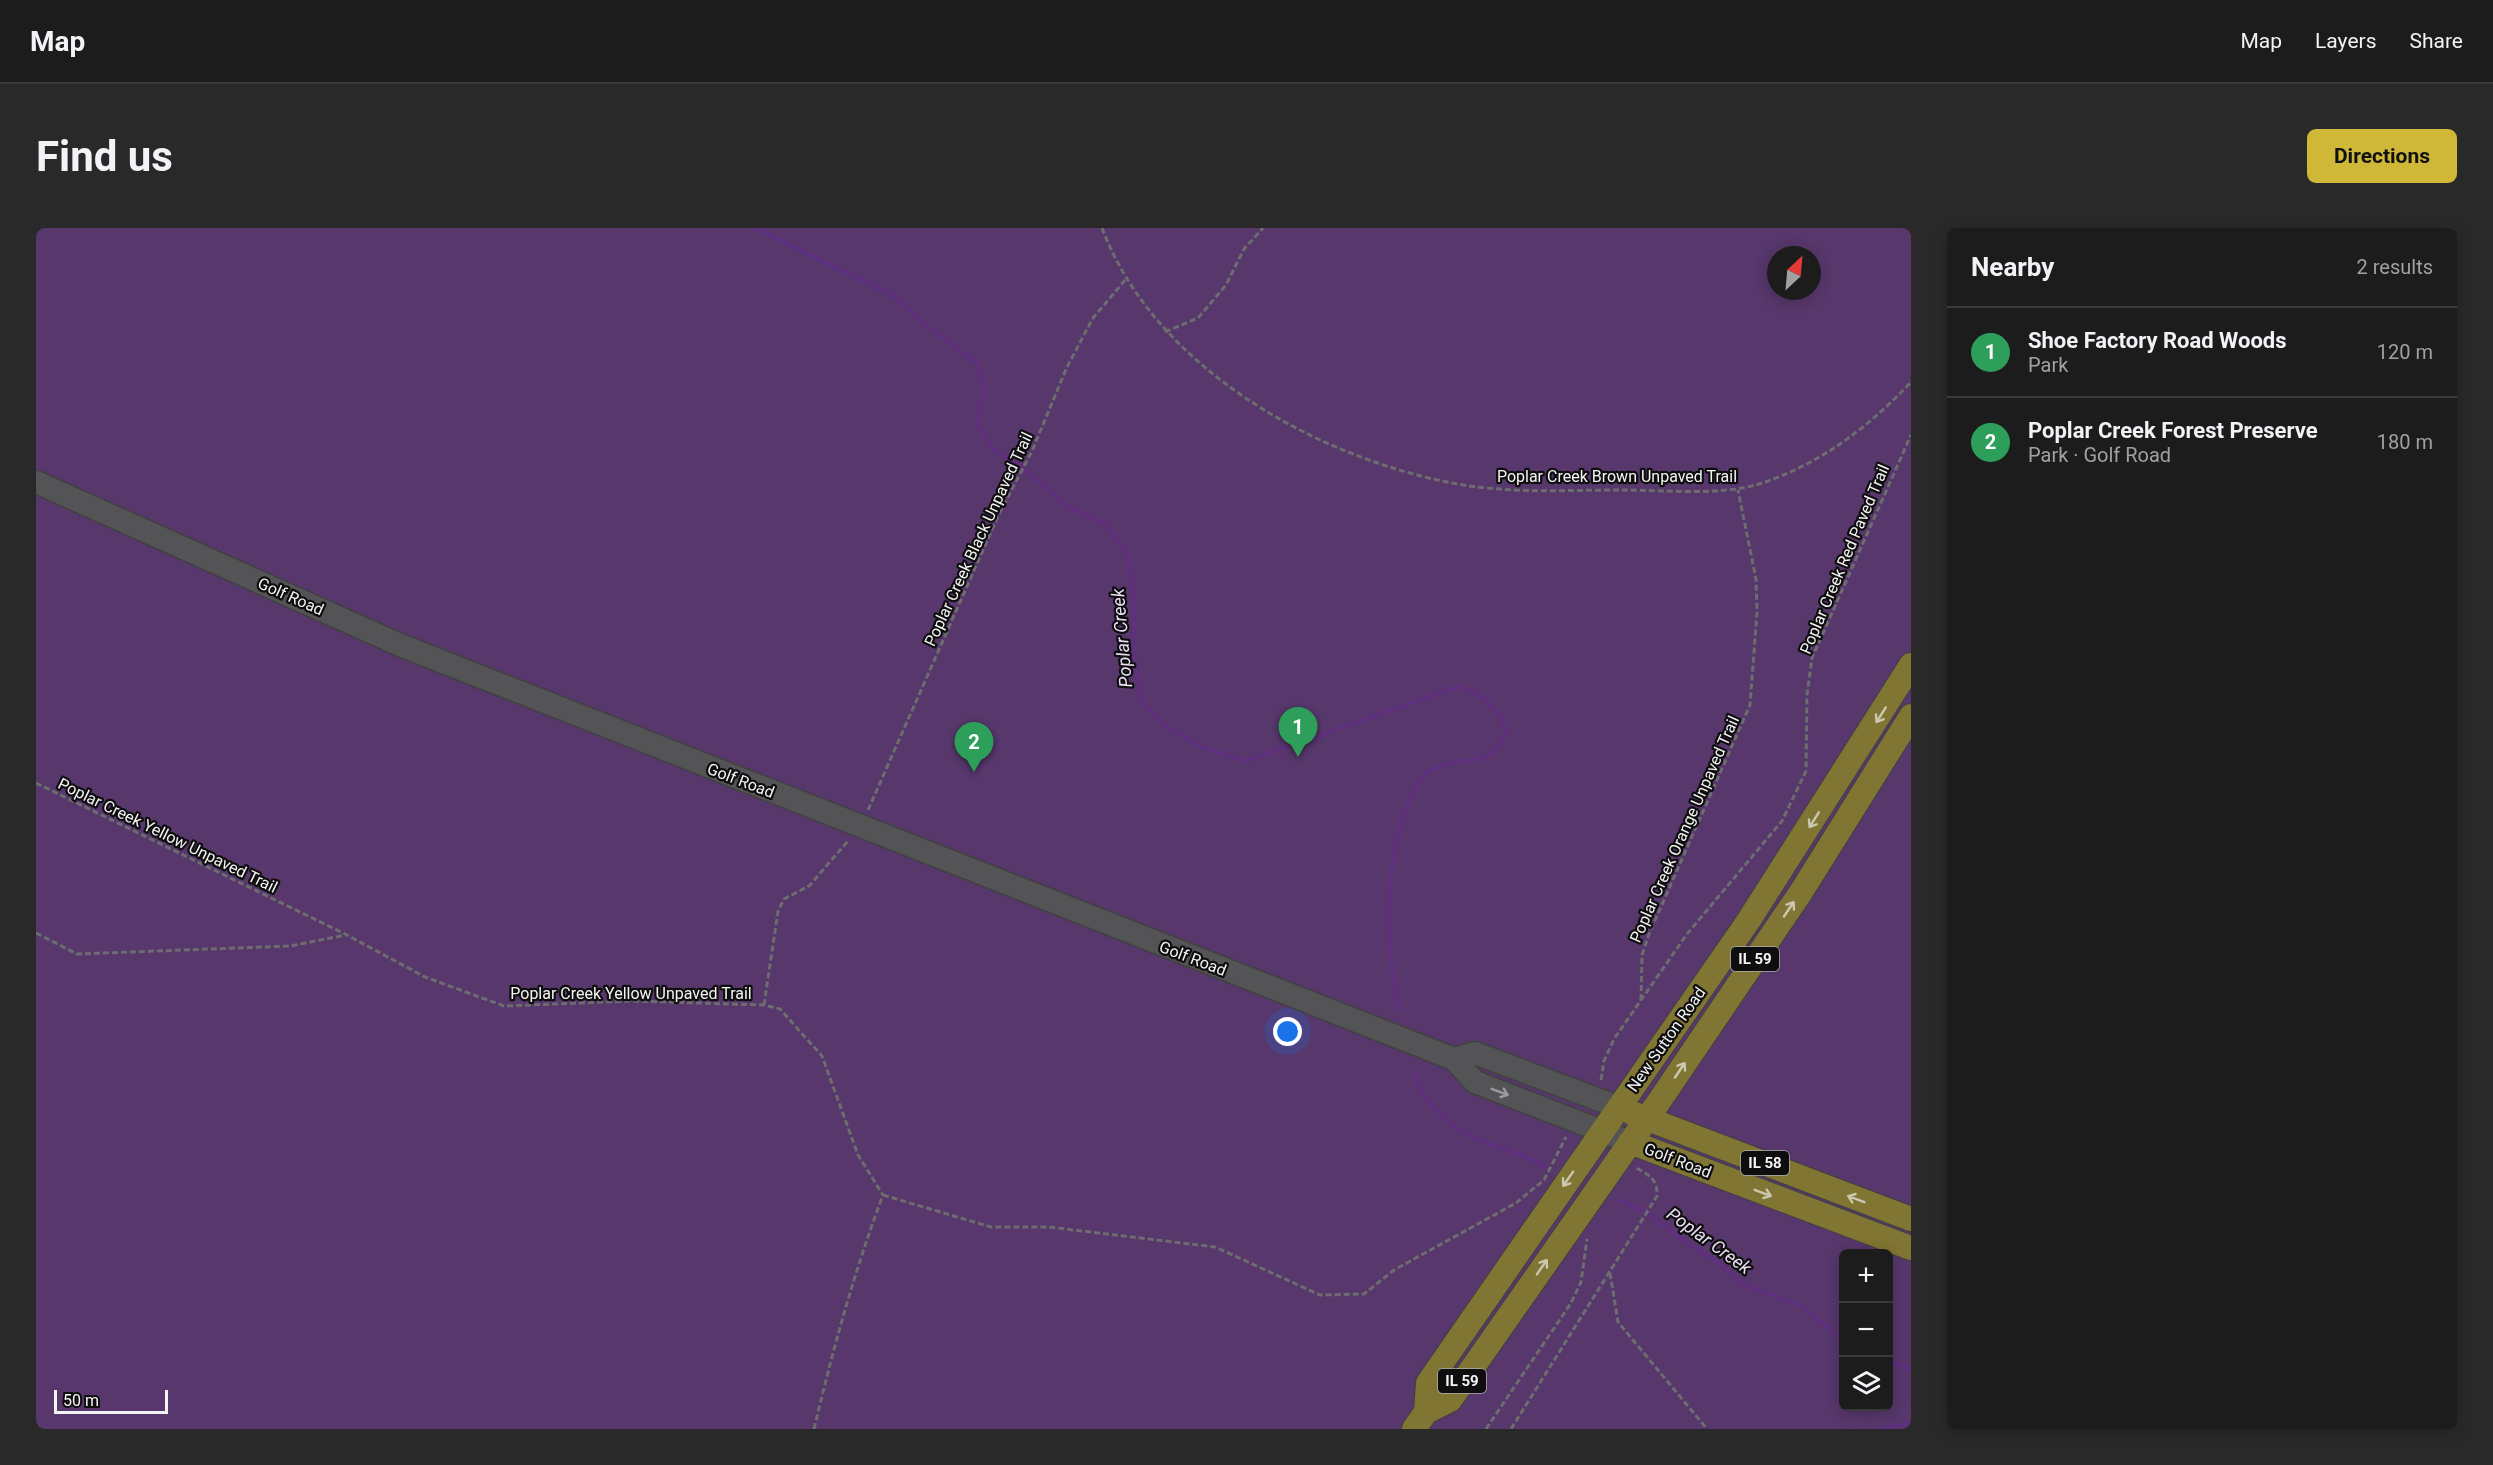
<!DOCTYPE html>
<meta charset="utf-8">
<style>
:root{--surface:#1c1c1d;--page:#29292a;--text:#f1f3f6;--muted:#a0a1a4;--line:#3a3a3b;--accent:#cfb837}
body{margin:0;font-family:Roboto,sans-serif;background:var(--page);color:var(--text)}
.controls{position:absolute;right:18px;bottom:18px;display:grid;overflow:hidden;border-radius:9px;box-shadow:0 3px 15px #0003}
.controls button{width:54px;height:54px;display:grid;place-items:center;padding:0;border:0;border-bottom:2px solid var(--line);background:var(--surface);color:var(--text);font:30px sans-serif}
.compass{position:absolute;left:1731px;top:18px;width:54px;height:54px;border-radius:50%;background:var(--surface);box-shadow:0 3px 15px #0003;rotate:26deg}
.scale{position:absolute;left:18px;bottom:15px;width:114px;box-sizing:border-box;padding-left:6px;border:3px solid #f4f4f5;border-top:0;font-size:16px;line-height:21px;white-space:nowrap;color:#f4f4f5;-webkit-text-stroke:4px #0f0e0f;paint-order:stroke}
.you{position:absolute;left:1252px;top:804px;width:21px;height:21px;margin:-15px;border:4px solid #fff;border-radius:50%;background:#1a73e8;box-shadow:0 0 0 9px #1a73e833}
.badge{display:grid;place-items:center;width:39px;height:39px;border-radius:50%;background:var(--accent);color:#fff;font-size:20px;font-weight:700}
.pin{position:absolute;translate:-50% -50px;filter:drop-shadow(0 2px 3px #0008)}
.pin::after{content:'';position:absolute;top:32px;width:21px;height:18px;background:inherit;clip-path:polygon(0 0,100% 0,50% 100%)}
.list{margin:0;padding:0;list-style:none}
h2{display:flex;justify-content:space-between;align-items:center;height:78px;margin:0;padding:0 24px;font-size:26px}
h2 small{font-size:20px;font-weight:400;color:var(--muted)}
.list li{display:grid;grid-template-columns:39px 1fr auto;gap:18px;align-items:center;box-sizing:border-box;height:90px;padding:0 24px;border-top:2px solid var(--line)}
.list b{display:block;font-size:22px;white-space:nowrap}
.list p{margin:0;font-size:20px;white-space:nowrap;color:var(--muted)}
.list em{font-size:20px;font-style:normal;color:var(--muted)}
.icon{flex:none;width:33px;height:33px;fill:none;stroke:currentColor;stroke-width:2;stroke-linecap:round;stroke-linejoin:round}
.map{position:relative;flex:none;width:1875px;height:1201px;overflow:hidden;border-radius:9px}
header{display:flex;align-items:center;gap:36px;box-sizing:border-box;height:84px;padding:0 30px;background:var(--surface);border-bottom:2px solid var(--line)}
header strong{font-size:28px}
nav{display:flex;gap:33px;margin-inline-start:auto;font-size:21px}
.intro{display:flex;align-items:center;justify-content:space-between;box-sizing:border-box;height:144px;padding:0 36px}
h1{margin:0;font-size:42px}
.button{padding:15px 27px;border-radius:9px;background:var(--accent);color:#111;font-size:21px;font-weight:700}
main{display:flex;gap:36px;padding:0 36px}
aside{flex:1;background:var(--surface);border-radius:9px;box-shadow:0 3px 15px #0003}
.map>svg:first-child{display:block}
</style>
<header>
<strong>Map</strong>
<nav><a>Map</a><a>Layers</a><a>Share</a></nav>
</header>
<div class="intro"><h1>Find us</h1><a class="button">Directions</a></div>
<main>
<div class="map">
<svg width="1875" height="1201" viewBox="0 0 1875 1201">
<rect width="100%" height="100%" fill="#262527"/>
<path fill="#57376c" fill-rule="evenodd" d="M0 0H1875V1201H0ZM1740 27H1776V63H1740ZM1808 1026H1852V1178H1808Z"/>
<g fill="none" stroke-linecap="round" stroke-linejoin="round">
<path stroke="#5f307b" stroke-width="4.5" d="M720 0 856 67 893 100 941 135 948 162 941 194 957 221 983 237 1031 278 1069 296 1093 330 1098 375V426L1106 475 1127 496 1165 519 1210 533 1421 459C1446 463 1462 481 1471 504 1452 544 1433 525 1399 540 1382 547 1377 563 1371 579 1347 645 1349 714 1363 782
M1380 847C1384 864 1389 871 1401 883 1436 921 1470 914 1508 939
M1583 972 1606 982 1654 1017 1683 1035 1706 1056 1764 1077 1808 1112
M1852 1133 1875 1141
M1844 1201 1875 1195"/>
<defs>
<path id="secondary" d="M0 254 364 417 1418 831 1439 854 1594 914
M1418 831 1439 825 1582 879"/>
<path id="primary" d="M1596 885 1875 991
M1594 914 1875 1020
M1390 1184 1392 1155 1713 692 1875 437
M1378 1201 1390 1184 1414 1172 1624 872 1765 664 1875 488"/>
</defs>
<use href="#secondary" stroke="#414142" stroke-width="25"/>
<use href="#primary" stroke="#414142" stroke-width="26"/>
<path stroke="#6d6c6e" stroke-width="3" stroke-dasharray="6 3" stroke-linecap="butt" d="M1066 0C1118 138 1277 228 1416 255 1472 266 1530 262 1586 262 1628 262 1684 268 1723 256 1783 237 1833 199 1875 154
M1129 104 1162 90 1190 57 1208 21 1227 0
M0 555 311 707 389 749 468 778 596 773 728 777 744 781 786 828 822 927 847 967
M832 582 963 286 996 223 1031 139 1057 90 1090 51
M0 705 41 726 254 718 310 707
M1605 772 1606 727 1613 706 1714 477 1721 384 1720 351 1702 262
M728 777 742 683 748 671 773 658 812 613
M1565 852 1568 833 1578 811 1651 706 1746 593 1770 543 1771 467 1776 430 1875 207
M847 967 955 999H1013L1179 1019 1284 1067 1328 1066 1358 1042 1480 975 1508 952 1530 909
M1574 1045 1582 1094 1671 1201
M778 1201C797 1121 818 1044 847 967
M1450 1201 1535 1075 1545 1054 1551 1011
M1475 1201 1621 968C1622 951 1612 946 1598 939"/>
<use href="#secondary" stroke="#545356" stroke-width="22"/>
<use href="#primary" stroke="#807532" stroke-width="24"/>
</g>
<defs><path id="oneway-shaft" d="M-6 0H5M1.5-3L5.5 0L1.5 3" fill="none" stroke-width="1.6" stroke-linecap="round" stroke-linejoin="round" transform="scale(1.5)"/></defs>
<g stroke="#cbc8b1">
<use href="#oneway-shaft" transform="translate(1845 487) rotate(122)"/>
<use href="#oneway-shaft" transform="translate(1778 592) rotate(122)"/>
<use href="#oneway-shaft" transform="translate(1753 681) rotate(-56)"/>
<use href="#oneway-shaft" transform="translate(1644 842) rotate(-56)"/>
<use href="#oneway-shaft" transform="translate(1532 951) rotate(125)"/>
<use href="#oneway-shaft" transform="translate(1727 965) rotate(21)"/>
<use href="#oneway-shaft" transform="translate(1820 971) rotate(-159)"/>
<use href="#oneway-shaft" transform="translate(1506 1039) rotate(-55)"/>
</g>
<use stroke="#9c9b9e" href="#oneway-shaft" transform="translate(1464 864) rotate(21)"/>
<g text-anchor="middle" stroke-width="4.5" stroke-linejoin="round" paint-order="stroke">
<g fill="#0f0e0f" stroke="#afafb0" stroke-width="1.5">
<rect x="1695" y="719" width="48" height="24" rx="4.5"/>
<rect x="1705" y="923" width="48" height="24" rx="4.5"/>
<rect x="1402" y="1141" width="48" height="24" rx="4.5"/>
</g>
<g font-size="15" font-weight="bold" fill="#f4f4f5">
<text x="1719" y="736">IL 59</text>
<text x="1729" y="940">IL 58</text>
<text x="1426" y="1158">IL 59</text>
</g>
<g font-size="16" fill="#f4f4f5" stroke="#0f0e0f">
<text x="1581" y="254">Poplar Creek Brown Unpaved Trail</text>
<text transform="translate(942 311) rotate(-65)" y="6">Poplar Creek Black Unpaved Trail</text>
<text transform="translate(1808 331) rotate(-67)" y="6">Poplar Creek Red Paved Trail</text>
<text transform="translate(255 368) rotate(24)" y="6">Golf Road</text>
<text transform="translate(705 552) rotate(21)" y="6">Golf Road</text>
<text transform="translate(1648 601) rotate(-66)" y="6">Poplar Creek Orange Unpaved Trail</text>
<text transform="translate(132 607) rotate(26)" y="6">Poplar Creek Yellow Unpaved Trail</text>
<text transform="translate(1157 730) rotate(21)" y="6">Golf Road</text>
<text x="595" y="771">Poplar Creek Yellow Unpaved Trail</text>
<text transform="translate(1630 811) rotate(-55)" y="6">New Sutton Road</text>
<text transform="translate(1642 932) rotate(21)" y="6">Golf Road</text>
</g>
<g font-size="18" font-style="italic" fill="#eadef4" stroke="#0f0e0f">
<text transform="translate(1086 410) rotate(-95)" y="6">Poplar Creek</text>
<text transform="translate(1673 1013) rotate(36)" y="6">Poplar Creek</text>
</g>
</g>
</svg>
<div class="controls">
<button>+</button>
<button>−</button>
<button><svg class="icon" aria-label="layers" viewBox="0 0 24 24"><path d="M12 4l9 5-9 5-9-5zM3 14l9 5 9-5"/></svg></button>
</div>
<svg class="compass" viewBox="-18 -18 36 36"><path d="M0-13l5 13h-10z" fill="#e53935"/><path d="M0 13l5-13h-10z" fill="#a0a1a4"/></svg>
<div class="scale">50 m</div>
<div class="you"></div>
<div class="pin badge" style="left:1262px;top:529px;background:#2e9e5b">1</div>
<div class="pin badge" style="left:938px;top:544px;background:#2e9e5b">2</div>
</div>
<aside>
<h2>Nearby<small>2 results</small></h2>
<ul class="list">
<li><span class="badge" style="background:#2e9e5b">1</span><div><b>Shoe Factory Road Woods</b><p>Park</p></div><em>120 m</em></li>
<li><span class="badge" style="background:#2e9e5b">2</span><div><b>Poplar Creek Forest Preserve</b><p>Park · Golf Road</p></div><em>180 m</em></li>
</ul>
</aside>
</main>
